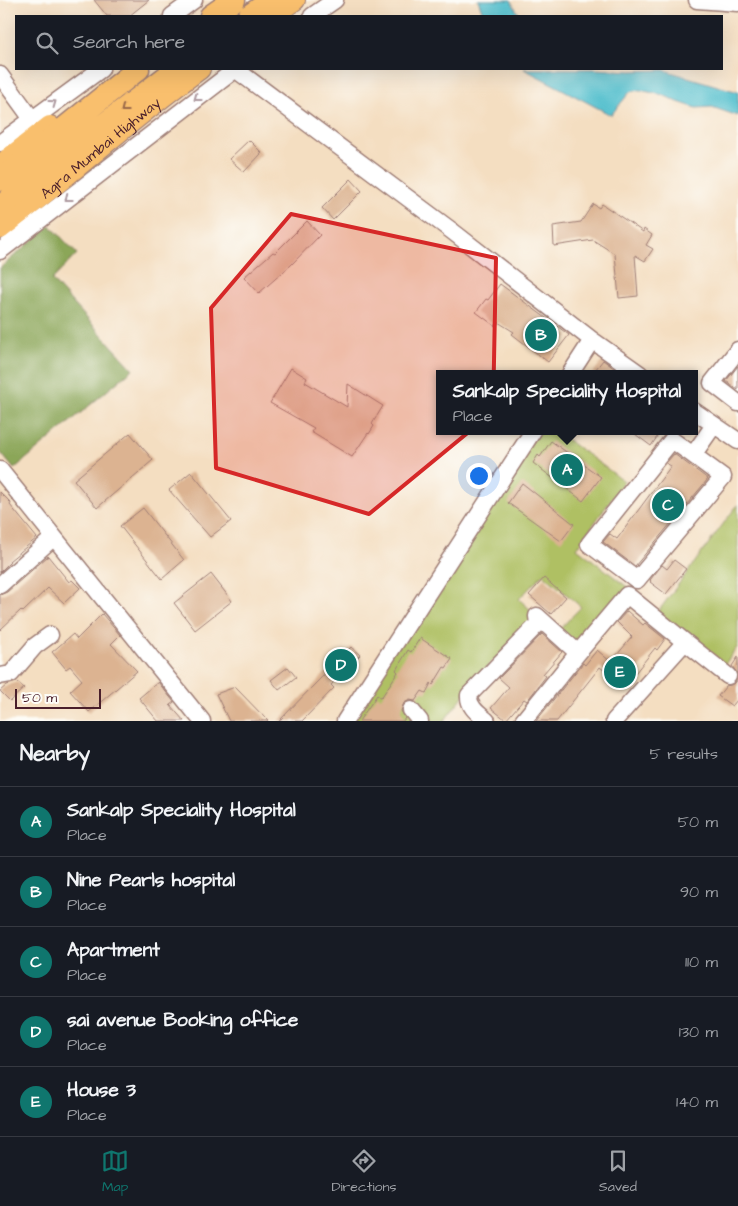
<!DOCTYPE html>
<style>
:root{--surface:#171b24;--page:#242831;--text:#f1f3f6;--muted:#9ea1a6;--line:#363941;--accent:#0f766e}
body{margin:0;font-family:"Architects Daughter",sans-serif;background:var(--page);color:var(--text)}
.scale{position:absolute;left:15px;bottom:12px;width:86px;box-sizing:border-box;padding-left:5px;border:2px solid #4a1f2b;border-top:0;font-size:14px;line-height:18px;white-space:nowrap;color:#4a1f2b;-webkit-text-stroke:4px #fdfcf7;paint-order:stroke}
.you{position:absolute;left:478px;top:475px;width:18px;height:18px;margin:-12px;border:4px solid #fff;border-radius:50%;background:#1a73e8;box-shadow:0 0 0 8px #1a73e833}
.badge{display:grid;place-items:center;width:32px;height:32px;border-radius:50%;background:var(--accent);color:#fff;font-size:16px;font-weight:700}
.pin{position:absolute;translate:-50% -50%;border:2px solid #fff;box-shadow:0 1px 5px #0006}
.popup{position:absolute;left:436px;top:370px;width:262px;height:65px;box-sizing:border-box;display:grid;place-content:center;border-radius:0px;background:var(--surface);filter:drop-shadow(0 1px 4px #0005);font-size:16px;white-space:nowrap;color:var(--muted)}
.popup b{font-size:19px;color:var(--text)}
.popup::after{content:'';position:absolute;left:50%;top:100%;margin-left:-10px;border:10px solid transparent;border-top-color:var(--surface)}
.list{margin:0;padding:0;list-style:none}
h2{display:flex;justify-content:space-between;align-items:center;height:65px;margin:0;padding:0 20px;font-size:21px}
h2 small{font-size:16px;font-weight:400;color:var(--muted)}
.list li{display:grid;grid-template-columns:32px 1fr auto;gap:15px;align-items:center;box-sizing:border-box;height:70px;padding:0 20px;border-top:1px solid var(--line)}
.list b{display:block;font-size:19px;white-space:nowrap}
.list p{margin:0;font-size:16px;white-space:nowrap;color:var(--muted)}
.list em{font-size:16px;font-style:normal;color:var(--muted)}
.icon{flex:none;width:28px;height:28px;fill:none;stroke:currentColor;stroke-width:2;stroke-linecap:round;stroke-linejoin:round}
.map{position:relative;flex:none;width:738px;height:721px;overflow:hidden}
.search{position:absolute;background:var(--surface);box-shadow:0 5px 20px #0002;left:15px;right:15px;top:15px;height:55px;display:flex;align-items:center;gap:12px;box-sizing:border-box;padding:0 18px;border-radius:0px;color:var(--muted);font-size:19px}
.sheet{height:415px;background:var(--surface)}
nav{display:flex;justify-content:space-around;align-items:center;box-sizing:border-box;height:70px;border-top:1px solid var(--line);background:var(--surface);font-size:14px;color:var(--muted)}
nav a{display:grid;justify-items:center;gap:2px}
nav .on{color:var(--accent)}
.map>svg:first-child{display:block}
</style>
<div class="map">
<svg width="738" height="721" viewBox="0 0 738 721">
<rect width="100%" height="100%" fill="#fdfcf7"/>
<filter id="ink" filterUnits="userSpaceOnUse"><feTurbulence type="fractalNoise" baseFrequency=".02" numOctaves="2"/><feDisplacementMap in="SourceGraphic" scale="10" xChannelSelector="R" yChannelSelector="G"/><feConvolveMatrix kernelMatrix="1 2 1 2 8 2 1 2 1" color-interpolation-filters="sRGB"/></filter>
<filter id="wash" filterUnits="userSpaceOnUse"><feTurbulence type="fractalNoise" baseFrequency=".0096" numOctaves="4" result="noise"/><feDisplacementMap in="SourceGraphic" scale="20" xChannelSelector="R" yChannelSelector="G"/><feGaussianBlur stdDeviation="1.12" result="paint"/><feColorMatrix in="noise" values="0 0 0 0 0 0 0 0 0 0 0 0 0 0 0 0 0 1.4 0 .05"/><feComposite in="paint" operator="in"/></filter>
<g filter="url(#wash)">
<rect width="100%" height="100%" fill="#f4dec1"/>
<path fill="#afc063" stroke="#7c7047" d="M539 431H555L624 481 577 548 630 589 574 651 556 633 581 607 543 574 519 599 537 616 482 672 444 721H346Z
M738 504V646L723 667 657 613Z"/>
<path fill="#8ba659" stroke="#6a6242" d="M50 225 77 254 52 280 133 369 14 469 0 452V268Z"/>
<path fill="#54c0ce" stroke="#4f707c" d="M478 0H511L518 13 523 16H484Z
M524 69H594L631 71 664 70 738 92V116L712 107 696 108 678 102 663 95 640 90 630 92 611 115Z"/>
<g id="blocks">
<path fill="#dcb391" d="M94 0H149L129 16H107Z
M249 140 262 153 244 172 229 159Z
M351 179 362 191 333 220 322 208Z
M593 204 599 208 602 204 643 232 644 229 652 235 646 245 653 249 645 261 635 255 638 296 619 298 615 254 593 240 554 246 553 226 581 222Z
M307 221 320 235 291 265 259 293 244 277 273 252 275 253Z
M500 284 569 335 548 362 512 334 514 332 498 322 495 326 476 312 486 299 488 300Z
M603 360 622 374H592Z
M738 366V390L726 381Z
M291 368 307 378 305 382 347 407 348 384 383 406 372 424 374 426 369 434 368 433 352 457 311 432 314 428 270 403Z
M631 431H661L651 446Z
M130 433 153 460 97 508 74 480Z
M551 441 601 477 583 501 533 463 538 455 540 457Z
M674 454 708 479 635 566 603 542 610 534 617 539 671 466 666 463Z
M191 472 231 521 210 537 169 490Z
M522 483 574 524 561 541 508 503Z
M0 492 11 503 10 505 37 538 9 561 10 562 0 572Z
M143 508 184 560 162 579 120 526Z
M48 556 69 582 72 580 80 588 64 603 48 588 23 612 21 610 0 630V595L7 592Z
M674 560 686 569 666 594 650 582 651 581 650 580 662 565 667 569Z
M211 574 232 601 195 630 174 603Z
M544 578 566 597 551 614 529 595Z
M627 611 643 625 645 623 665 639 657 650 655 648 624 687 600 667 557 721H536L583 663 585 665 597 650 611 662 632 637 617 622Z
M102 614 120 635 111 644 137 671 89 712 70 691 82 680 70 666 66 669 52 652 73 634 77 639Z
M542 634 562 652 543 674 546 676 527 701 524 699 506 720 491 708 509 687 499 678Z
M420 638 452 659 446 668 444 667 433 685 431 683 426 693 422 691 415 701 410 700 404 703 401 711 405 718 403 721H359L377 695 381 698 398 672 396 670 408 650 411 652Z
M351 647 360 655 331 685 334 688 302 721H279Z
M738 657V699L732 706 718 696 726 686 731 685 736 682 737 673 732 666Z
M288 667 296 677 279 690 271 680Z
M17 682 24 688 10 701 0 691 7 685Z
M158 682 174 702 170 705 184 721H158L139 698Z
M235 687 268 721H229L216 694Z"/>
</g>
</g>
<g filter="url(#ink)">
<use href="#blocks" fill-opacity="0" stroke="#9f7e76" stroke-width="1"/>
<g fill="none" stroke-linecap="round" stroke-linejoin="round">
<defs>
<path id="minor" d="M697 0 738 3
M172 16 194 0
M312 16 335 0
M235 69 452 231 592 340 640 374
M0 75 32 119
M0 143 101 69
M0 251 236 69
M738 350 712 383 738 403
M570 374 592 340
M694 411 738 441
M693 455 723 477 637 580 589 544 672 440 693 455 714 425
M0 470 202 721
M0 585 54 537
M685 642 728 676
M0 676 11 674 35 646 50 635
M411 710 420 721
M345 721 533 431
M487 721C479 714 468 707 469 695L538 624 537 616 578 653
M523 721 578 653 627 595 685 642 614 721"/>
<g id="major">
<path d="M272 16 295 0"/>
<path d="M0 165 50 126"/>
<path id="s1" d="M0 229C68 177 131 119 200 69"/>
</g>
<path id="highway" d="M211 16 234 0
M249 16 272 0
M0 180 138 69
M0 207 60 158 177 69"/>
</defs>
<use href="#minor" stroke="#9f7e76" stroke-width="19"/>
<use href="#major" stroke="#9f7e76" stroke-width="22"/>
<use href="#highway" stroke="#9f7e76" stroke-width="25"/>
<use href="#minor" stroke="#fff" stroke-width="16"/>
<use href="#major" stroke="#f9bf6d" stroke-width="20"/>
<use href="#highway" stroke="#f9bf6d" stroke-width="22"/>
</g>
<defs><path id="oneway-chevron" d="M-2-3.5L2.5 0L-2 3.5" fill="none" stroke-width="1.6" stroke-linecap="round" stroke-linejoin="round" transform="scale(1.25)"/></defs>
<g stroke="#ae9aa0">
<use href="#oneway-chevron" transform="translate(197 98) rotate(143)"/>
<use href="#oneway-chevron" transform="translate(53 103) rotate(-36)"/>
<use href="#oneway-chevron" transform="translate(68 198) rotate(142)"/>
</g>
<use stroke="#996749" href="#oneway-chevron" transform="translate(124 109) rotate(142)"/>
</g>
<path fill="#d62828" fill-opacity="0.2" stroke="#d62828" stroke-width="4" stroke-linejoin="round" d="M291 214 496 258 493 412 369 514 216 468 211 308Z"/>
<g text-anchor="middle" stroke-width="5" stroke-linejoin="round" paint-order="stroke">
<g font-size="15" fill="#4a1f2b" stroke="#fdfcf7">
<text dy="5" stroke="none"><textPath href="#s1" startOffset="129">Agra Mumbai Highway</textPath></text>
</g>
</g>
</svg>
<div class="scale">50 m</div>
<div class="you"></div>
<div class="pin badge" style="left:567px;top:470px">A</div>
<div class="popup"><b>Sankalp Speciality Hospital</b>Place</div>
<div class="pin badge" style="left:541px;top:335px">B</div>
<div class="pin badge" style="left:668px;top:505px">C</div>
<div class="pin badge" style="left:341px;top:665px">D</div>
<div class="pin badge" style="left:620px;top:672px">E</div>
<div class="search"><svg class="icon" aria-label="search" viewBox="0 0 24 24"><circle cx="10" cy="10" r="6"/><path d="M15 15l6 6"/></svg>Search here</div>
</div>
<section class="sheet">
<h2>Nearby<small>5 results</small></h2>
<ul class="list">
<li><span class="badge">A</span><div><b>Sankalp Speciality Hospital</b><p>Place</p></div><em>50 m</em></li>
<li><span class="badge">B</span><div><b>Nine Pearls hospital</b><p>Place</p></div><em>90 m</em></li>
<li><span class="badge">C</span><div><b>Apartment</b><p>Place</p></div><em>110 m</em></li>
<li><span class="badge">D</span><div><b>sai avenue Booking office</b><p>Place</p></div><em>130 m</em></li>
<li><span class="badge">E</span><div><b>House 3</b><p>Place</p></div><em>140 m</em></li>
</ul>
</section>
<nav>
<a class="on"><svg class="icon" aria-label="map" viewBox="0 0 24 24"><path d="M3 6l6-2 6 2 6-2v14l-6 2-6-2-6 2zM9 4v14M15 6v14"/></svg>Map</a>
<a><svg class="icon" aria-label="directions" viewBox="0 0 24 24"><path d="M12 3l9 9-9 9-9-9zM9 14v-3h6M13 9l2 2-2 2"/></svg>Directions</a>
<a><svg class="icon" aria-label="saved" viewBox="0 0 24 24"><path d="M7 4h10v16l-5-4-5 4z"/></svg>Saved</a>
</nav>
